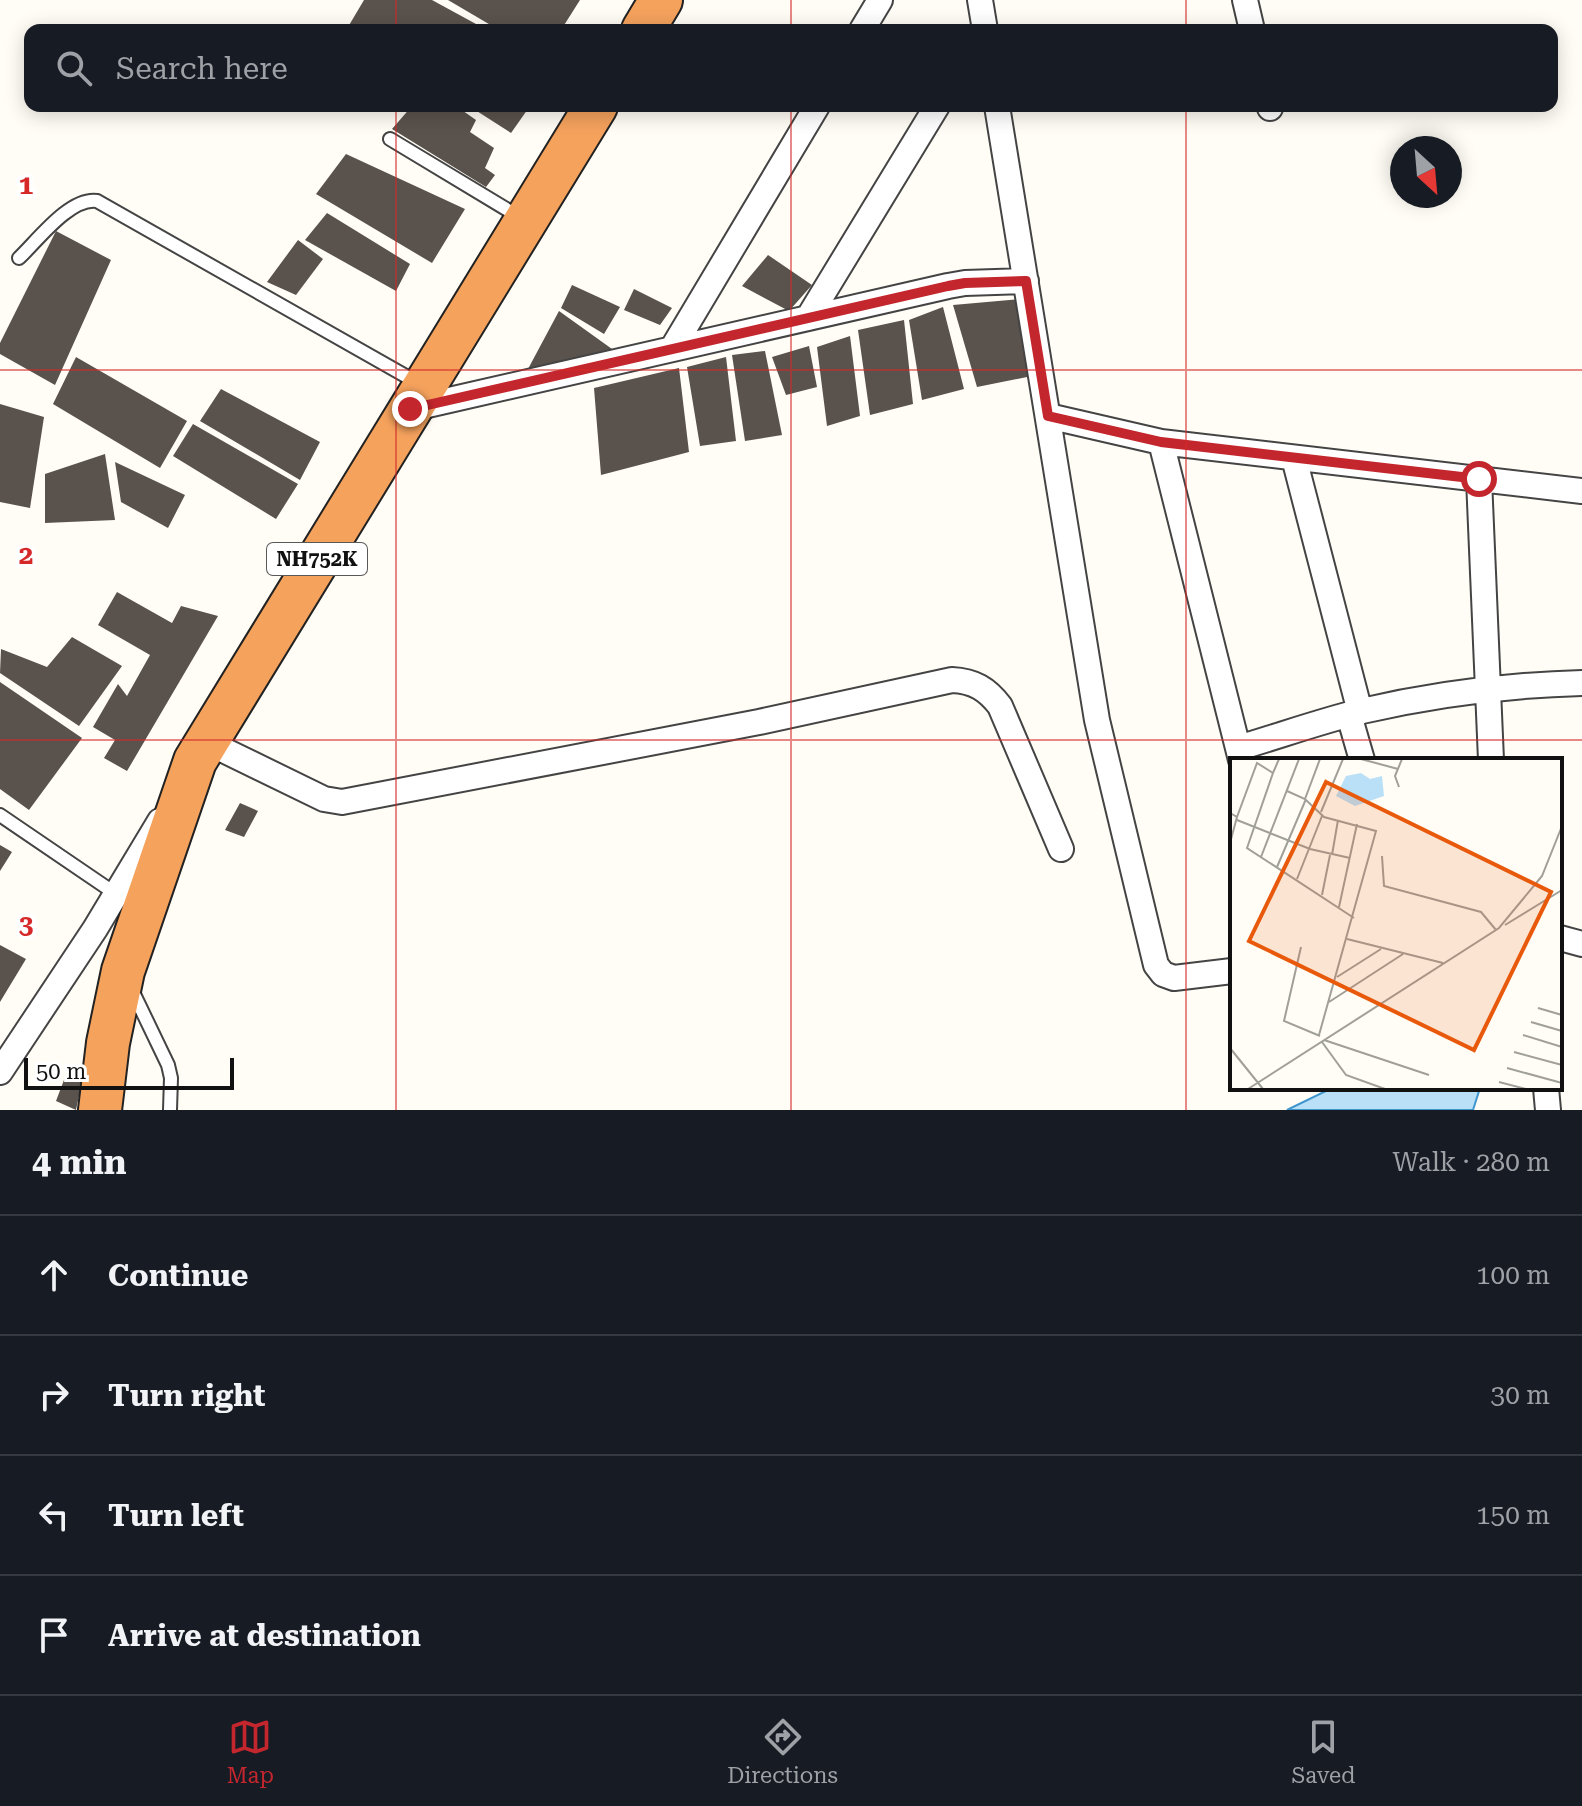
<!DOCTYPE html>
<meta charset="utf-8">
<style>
:root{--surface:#171b24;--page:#20242c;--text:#f1f3f6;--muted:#9ea1a6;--line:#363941;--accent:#c4262e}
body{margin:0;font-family:"Roboto Serif",serif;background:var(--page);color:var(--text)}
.compass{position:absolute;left:1390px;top:136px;width:72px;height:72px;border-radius:50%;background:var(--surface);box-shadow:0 4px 20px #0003;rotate:154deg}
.scale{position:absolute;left:24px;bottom:20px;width:210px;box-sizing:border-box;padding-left:8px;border:4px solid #111;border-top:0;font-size:22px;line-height:28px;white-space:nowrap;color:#111;-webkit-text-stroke:6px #fff;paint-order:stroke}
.stop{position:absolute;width:24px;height:24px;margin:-18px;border:6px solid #c4262e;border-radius:50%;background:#fff}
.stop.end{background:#c4262e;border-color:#fff;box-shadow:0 2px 8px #0008}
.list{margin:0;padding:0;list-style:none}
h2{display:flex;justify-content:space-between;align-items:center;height:104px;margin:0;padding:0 32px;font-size:34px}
h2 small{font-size:26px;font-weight:400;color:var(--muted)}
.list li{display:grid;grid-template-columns:52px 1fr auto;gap:24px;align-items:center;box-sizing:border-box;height:120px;padding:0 32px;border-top:2px solid var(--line)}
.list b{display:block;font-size:30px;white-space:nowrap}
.list em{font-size:26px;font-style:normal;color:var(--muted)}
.icon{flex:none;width:44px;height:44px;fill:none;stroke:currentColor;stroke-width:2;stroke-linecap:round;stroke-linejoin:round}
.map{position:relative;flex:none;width:1582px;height:1110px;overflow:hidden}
.search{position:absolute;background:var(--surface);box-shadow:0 4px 20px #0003;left:24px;right:24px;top:24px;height:88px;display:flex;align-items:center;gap:20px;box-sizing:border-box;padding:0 28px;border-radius:16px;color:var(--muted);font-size:30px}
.sheet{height:584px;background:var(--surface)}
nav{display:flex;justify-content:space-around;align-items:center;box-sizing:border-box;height:112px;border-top:2px solid var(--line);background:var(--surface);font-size:22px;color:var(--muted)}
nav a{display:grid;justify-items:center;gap:4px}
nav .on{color:var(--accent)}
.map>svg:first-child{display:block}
</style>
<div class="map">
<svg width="1582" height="1110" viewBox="0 0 1582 1110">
<rect width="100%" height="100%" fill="#fffdf5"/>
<path fill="#b9e0f7" stroke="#3f96cf" stroke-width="2" d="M1332 1088H1480L1473 1110H1287Z"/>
<path fill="#5a524d" d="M364 0H432L487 30H352L348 27Z
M448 0H580L561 30H499Z
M412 106H456L476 120 470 132 494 148 485 168 495 175 486 187 392 129Z
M469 106H530L511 133Z
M346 154 465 209 432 263 316 194Z
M327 213 410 264 396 291 305 240Z
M56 231 111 260 55 385 0 354V343Z
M298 240 323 259 296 295 267 282Z
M768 255 812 285 789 311 742 286Z
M572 285 620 307 604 334 561 308Z
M634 289 672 308 660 325 624 310Z
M1022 299 1032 376 977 387 953 305Z
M943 307 964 389 922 400 909 320Z
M559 311 619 354 528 369Z
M904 320 913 404 870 415 858 330Z
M850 336 860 416 827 426 817 347Z
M809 346 817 387 786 395 772 357Z
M765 351 782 435 745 441 732 355Z
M76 357 187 421 160 468 53 404Z
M726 357 736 441 700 446 687 367Z
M679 368 689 452 601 475 594 388Z
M221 389 320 442 300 480 200 421Z
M0 404 44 417 30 508 0 502Z
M193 424 298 484 276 519 173 456Z
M105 454 115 520 45 523V474Z
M115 462 185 495 168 528 121 502Z
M117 592 172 623 181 606 218 616 127 771 104 758 115 740 93 727 118 684 127 696 150 655 98 625Z
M72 637 122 666 79 726 0 673 1 649 47 667Z
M0 682 82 738 29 810 0 789Z
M240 803 258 811 244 837 225 830Z
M0 845 12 852 0 871Z
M0 945 26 959 0 1002Z
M67 1072 83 1076 76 1110 56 1101Z"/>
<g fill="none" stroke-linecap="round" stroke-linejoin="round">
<defs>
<path id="lane" d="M390 139 521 218
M19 258C38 240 70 197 97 201L418 383
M0 815 116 894
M131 988 168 1065 171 1078 170 1110"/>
<path id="street" d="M980 0 985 30
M1245 0 1252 30
M862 30 880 0
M997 106 1097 720 1156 965 1163 974 1174 978 1232 971
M1270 106V108
M808 318 937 106
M672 349 817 106
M410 409 948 286 965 283 1026 281
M1048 416 1161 442 1582 491
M1161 442 1241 760
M1294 458 1360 712
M1479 479 1491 760
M1349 715 1362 760
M207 742 324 799 342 802 759 722 952 680C974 681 987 689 1000 706L1061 849
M1238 748C1279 736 1321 721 1362 711 1435 694 1508 685 1582 683
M1560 938 1582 944
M0 1072 95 929 160 821
M1546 1088 1548 1110"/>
<path id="highway" d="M643 30 661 0
M100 1110 108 1043 123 971 195 761 596 106"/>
</defs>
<use href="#lane" stroke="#444" stroke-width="16"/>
<use href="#street" stroke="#444" stroke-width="28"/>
<use href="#highway" stroke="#222" stroke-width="46"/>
<use href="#lane" stroke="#fff" stroke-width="12"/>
<use href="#street" stroke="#fff" stroke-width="24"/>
<use href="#highway" stroke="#f5a25d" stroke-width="42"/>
</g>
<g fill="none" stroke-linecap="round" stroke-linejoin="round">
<path stroke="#c4262e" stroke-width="10" d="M410 409 948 286 965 283 1026 281 1048 416 1161 442 1479 479"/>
</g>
<path fill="none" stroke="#d62828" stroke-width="2" stroke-opacity="0.55" d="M396 0V30M791 0V30M1186 0V30M396 106V1110M791 106V1110M1186 106V1110M0 370H1582M0 740H1582"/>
<g text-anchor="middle" stroke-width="8" stroke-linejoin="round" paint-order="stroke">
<rect fill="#fff" stroke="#585858" stroke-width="2" x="267" y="543" width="100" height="32" rx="6"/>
<g font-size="20" font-weight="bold" fill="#111">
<text x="317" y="566">NH752K</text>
</g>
</g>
<g transform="translate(1230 758)">
<rect width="332" height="332" fill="#fffdf5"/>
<path d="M131 15 140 21 152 18 154 38 125 48 106 38 116 18Z" fill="#b9e0f7"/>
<path fill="none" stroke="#a09f9a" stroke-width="2" d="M131 1 168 11M43 15 17 90 124 160M169 29 165 18 172 1M57 33 75 41 94 59 146 73 89 277M75 41 90 1M91 54 113 1M0 55 7 59 0 85M7 59 27 5 43 15 49 1M7 62 80 91 120 100M102 97 108 62M152 98 154 128 251 154 266 172M31 99 69 1M47 109 76 41M67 121 92 58M92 137 100 97M109 149 127 66M275 167 332 132M117 181 213 205M71 189 54 263 90 278M107 219 151 191M99 244 173 196M308 250 332 257M301 264 332 273M293 277 332 289M94 282 199 317M92 284 116 317 155 331M0 290 33 331M284 294 332 307M277 310 332 325M269 324 296 331M18 331 269 170 312 118 332 68"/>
<path fill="#e8590c" fill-opacity="0.15" stroke="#e8590c" stroke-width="4" d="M96 24 321 134 244 292 19 183Z"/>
<rect width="332" height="332" fill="none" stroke="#111" stroke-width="4"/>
</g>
<g font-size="26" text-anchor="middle" font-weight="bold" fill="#d62828" stroke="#fff" stroke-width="8" stroke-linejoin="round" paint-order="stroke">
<text x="26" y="194">1</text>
<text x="26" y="564">2</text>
<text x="26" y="934">3</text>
</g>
</svg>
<svg class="compass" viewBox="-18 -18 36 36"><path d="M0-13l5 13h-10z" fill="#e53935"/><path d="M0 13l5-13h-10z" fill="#9ea1a6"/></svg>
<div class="scale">50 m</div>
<div class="stop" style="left:1479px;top:479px"></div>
<div class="stop end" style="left:410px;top:409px"></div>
<div class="search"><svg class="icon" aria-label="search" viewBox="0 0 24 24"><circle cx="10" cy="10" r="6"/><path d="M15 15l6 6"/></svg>Search here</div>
</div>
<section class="sheet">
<h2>4 min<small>Walk · 280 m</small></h2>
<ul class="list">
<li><svg class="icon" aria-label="ahead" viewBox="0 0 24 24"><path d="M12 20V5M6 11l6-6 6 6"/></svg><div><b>Continue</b></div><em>100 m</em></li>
<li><svg class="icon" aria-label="right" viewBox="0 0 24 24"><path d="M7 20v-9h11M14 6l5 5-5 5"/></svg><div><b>Turn right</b></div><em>30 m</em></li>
<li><svg class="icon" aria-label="left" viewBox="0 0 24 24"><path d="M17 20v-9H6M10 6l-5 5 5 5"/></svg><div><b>Turn left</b></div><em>150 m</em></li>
<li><svg class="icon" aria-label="arrive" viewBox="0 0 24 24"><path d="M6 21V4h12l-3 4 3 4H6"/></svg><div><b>Arrive at destination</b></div></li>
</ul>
</section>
<nav>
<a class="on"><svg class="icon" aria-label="map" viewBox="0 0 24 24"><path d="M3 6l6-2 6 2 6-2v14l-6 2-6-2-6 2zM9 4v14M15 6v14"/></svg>Map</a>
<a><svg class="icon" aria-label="directions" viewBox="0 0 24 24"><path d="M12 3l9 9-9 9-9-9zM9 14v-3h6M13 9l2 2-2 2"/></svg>Directions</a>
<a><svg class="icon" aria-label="saved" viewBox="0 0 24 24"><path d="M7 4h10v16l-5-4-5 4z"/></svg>Saved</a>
</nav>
